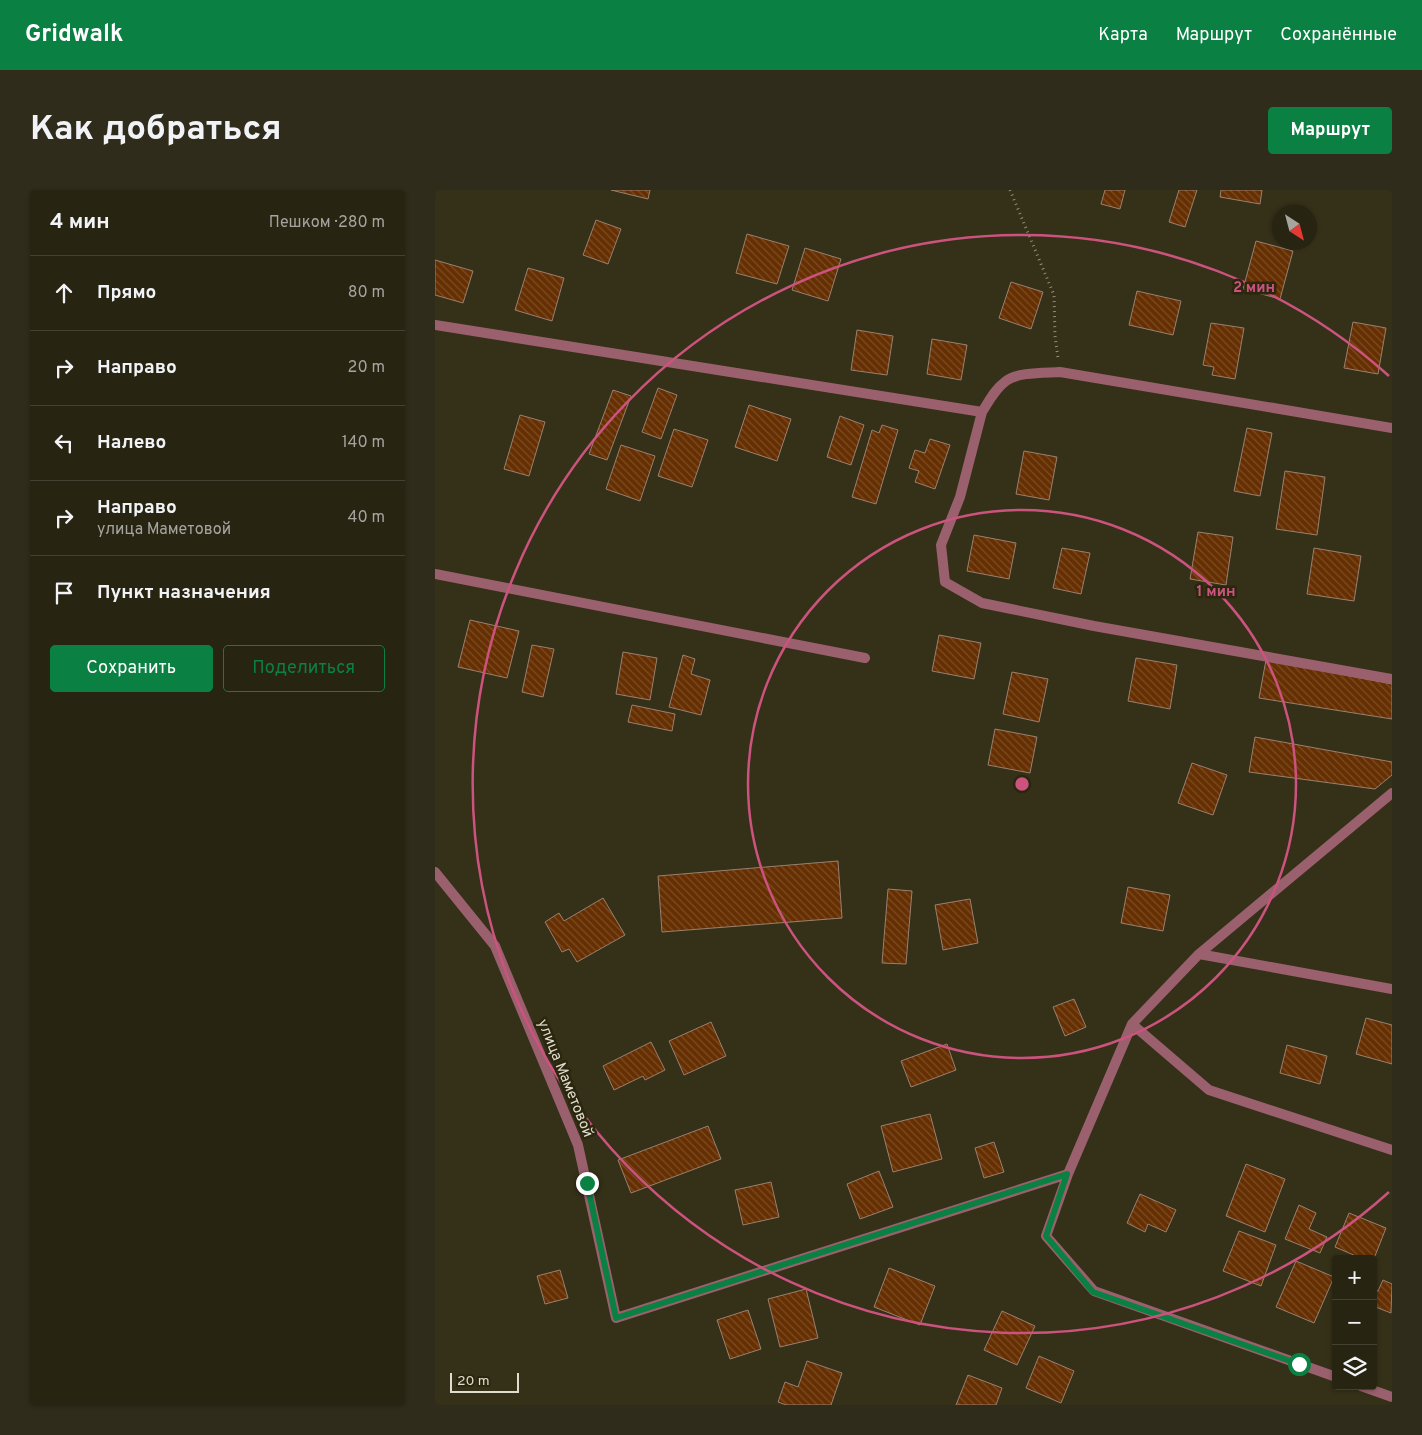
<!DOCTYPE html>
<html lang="ru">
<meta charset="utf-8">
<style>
:root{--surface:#282412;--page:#302c1b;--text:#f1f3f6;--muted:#a5a49f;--line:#444132;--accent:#0b8043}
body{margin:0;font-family:Overpass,sans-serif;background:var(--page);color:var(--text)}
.controls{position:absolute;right:15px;bottom:15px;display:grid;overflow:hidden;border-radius:5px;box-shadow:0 1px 4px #0004}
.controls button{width:45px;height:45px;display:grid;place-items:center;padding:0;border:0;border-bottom:1px solid var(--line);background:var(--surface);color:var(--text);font:25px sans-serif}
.compass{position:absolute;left:837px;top:15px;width:45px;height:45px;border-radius:50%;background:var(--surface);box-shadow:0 1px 4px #0004;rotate:144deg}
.scale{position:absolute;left:15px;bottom:12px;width:69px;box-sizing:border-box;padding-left:5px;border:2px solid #dfddce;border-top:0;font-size:14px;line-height:18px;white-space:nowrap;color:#dfddce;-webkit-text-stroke:4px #2b260e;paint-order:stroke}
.stop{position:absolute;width:15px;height:15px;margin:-11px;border:4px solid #0b8043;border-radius:50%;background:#fff}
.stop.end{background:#0b8043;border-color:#fff;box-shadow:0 1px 5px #0008}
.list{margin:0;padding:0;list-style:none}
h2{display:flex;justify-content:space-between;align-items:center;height:65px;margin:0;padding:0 20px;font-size:21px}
h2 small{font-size:16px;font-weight:400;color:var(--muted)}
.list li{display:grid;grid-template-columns:32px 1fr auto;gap:15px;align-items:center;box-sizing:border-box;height:75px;padding:0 20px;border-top:1px solid var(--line)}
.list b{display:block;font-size:19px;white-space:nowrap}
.list p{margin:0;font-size:16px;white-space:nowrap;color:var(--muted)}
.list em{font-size:16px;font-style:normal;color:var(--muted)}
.actions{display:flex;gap:10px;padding:15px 20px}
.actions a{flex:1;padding:11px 0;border:1px solid var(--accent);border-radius:5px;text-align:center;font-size:18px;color:var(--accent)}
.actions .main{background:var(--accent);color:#fff}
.icon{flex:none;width:28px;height:28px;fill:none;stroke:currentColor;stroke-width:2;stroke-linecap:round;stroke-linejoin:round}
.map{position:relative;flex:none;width:957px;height:1215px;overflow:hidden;border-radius:5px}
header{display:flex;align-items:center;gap:30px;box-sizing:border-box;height:70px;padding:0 25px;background:var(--accent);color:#fff}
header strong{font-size:24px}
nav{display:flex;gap:28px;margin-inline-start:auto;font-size:18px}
.intro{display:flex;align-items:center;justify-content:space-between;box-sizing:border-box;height:120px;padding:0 30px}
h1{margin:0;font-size:35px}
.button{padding:12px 22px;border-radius:5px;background:var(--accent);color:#fff;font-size:18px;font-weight:700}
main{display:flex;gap:30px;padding:0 30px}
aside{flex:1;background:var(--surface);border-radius:5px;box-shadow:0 1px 4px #0004}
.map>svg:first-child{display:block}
</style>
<header>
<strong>Gridwalk</strong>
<nav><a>Карта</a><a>Маршрут</a><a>Сохранённые</a></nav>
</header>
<div class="intro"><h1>Как добраться</h1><a class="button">Маршрут</a></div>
<main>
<aside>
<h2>4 мин<small>Пешком · 280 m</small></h2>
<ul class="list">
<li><svg class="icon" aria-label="ahead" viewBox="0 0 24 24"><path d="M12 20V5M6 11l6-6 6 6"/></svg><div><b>Прямо</b></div><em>80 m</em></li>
<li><svg class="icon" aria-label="right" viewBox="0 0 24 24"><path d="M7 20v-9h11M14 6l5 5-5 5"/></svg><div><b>Направо</b></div><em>20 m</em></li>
<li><svg class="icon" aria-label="left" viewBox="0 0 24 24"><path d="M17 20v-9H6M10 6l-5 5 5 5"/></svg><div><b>Налево</b></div><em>140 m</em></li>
<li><svg class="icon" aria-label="right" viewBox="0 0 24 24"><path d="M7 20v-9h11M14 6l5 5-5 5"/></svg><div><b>Направо</b><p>улица Маметовой</p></div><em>40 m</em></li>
<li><svg class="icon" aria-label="arrive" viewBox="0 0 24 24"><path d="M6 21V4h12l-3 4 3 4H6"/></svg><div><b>Пункт назначения</b></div></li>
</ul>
<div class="actions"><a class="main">Сохранить</a><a>Поделиться</a></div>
</aside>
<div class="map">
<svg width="957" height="1215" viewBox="0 0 957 1215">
<defs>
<pattern id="building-back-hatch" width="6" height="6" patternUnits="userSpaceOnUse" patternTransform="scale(1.25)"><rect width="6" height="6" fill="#662f02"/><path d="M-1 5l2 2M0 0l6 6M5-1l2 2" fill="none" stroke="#7b4d26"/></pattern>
</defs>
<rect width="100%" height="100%" fill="#353018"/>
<path fill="url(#building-back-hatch)" stroke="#998071" d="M176 0H215L213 9Z
M670 0H690L685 19 666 14Z
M744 0H762L750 37 734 32Z
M786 0H827L825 14 785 7Z
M161 30 186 39 173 74 148 65Z
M312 44 354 56 342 94 301 83Z
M821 51 858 61 845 109 808 99Z
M370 58 406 69 393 111 357 100Z
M0 70 38 81 28 113 0 105Z
M93 78 129 88 117 131 80 120Z
M576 92 608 102 596 139 564 128Z
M702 101 746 111 738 145 694 135Z
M918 132 951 138 943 184 909 178Z
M776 133 809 138 800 189 777 185 779 177 768 175Z
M422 140 458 146 452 185 416 180Z
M497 149 532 155 526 190 492 184Z
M223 198 242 205 226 249 207 242Z
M178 200 196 206 172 270 154 264Z
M314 215 356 229 342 271 300 257Z
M85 225 110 232 94 286 69 279Z
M405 226 429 235 416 275 392 267Z
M447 235 463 240 441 314 417 307 437 240 444 243Z
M812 238 837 243 825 306 799 301Z
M239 239 273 250 257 297 223 286Z
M495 249 515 255 500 299 480 292 484 281 474 278 480 260 490 263Z
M186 255 220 266 205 311 171 299Z
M589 261 622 267 614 310 581 304Z
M850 281 890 287 882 345 841 339Z
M763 342 798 347 791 395 755 389Z
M539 345 581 353 574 389 532 381Z
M627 358 655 363 646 404 618 398Z
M879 358 926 366 919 411 872 404Z
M35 430 84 441 72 488 23 477Z
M504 445 546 453 539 489 497 481Z
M97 455 119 459 108 507 87 502Z
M188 462 222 468 215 510 181 504Z
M248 465 260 469 256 484 275 490 266 525 234 517Z
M701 468 742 475 735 519 693 511Z
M831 470 957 494V529L824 508Z
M577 482 613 489 604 532 568 524Z
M197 515 240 524 237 541 193 532Z
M560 539 602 547 595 583 553 575Z
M820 547 957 572V585L940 599 814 582Z
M757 573 792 585 778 625 743 613Z
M403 671 407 728 227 742 223 686Z
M693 697 735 705 728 741 686 733Z
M453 699 477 701 471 774 447 773Z
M168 708 190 745 142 772 134 759 127 762 110 732 124 723 129 731Z
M535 709 543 753 508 760 500 715Z
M639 809 651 837 630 846 618 817Z
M931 828 957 835V874L921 864Z
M276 832 291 866 249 885 234 851Z
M216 852 230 880 210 890 208 886 179 900 168 876Z
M512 854 521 880 476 897 466 871Z
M852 855 892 866 885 894 845 883Z
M495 924 507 969 458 982 446 936Z
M273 936 286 969 196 1003 183 970Z
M559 952 569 982 549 988 540 958Z
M811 974 850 989 830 1042 791 1026Z
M444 981 458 1017 425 1029 412 994Z
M336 992 344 1027 308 1035 300 1000Z
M705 1004 741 1020 731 1042 713 1034 710 1042 692 1033Z
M864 1015 881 1023 874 1039 892 1047 885 1063 850 1049Z
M914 1023 951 1038 938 1071V1069H928L900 1057Z
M804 1041 841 1055 826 1096 788 1081Z
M861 1071 899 1087 879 1133 841 1117Z
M454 1078 500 1096 485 1135 439 1117Z
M125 1080 133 1108 110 1114 102 1086Z
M948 1090 957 1094 956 1123 938 1116V1099L943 1101Z
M371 1099 383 1148 345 1157 333 1109Z
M313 1120 326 1159 295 1169 282 1130Z
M567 1121 600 1136 582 1175 549 1160Z
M604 1166 639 1181 626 1213 591 1198Z
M372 1171 407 1183 396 1215H351L343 1212 350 1192 363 1197Z
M533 1185 567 1198 561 1215H521Z"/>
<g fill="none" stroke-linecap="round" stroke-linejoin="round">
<path stroke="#928f7c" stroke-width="3" stroke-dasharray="1 4" stroke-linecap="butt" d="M575 0 619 105 620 146 623 168"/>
<path stroke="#9b606e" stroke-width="10" d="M0 135 547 222C554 211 560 199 571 191 583 182 609 183 625 182L957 238
M547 222 525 307 506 355 510 392 547 413 659 436 957 489
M0 384 430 468
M0 682 60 756 143 955 181 1128 633 984 697 834 764 764 957 603
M764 764 957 799
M697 834 774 900 957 960
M633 984 611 1046 659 1101 901 1187
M926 1196 957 1207"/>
</g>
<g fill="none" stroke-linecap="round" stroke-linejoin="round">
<path stroke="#0b8043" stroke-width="6" d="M152 993 181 1128 632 984 611 1046 658 1102 864 1174"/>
</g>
<g fill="none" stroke="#cb537e" stroke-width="2.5">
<circle cx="587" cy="594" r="274"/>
<path d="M954 1002A549 549 0 1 1 954 186"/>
</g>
<g text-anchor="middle" stroke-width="5" stroke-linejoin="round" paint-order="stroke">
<g font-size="15" fill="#dfddce" stroke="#2b260e">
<text transform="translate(131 888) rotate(68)" y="5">улица Маметовой</text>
</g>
</g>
<circle cx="587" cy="594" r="8" fill="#cb537e" stroke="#2b260e" stroke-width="2.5"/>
<g font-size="15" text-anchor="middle" font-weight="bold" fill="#cb537e" stroke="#2b260e" stroke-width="5" stroke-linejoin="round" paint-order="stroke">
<text x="819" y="102">2 мин</text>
<text x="781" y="406">1 мин</text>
</g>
</svg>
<div class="controls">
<button>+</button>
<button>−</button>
<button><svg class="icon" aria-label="layers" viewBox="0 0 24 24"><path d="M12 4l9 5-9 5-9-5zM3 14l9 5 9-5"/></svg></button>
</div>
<svg class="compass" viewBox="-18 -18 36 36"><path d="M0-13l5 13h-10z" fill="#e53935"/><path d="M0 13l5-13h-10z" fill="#a5a49f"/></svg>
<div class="scale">20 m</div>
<div class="stop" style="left:864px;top:1174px"></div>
<div class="stop end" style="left:152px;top:993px"></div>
</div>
</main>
